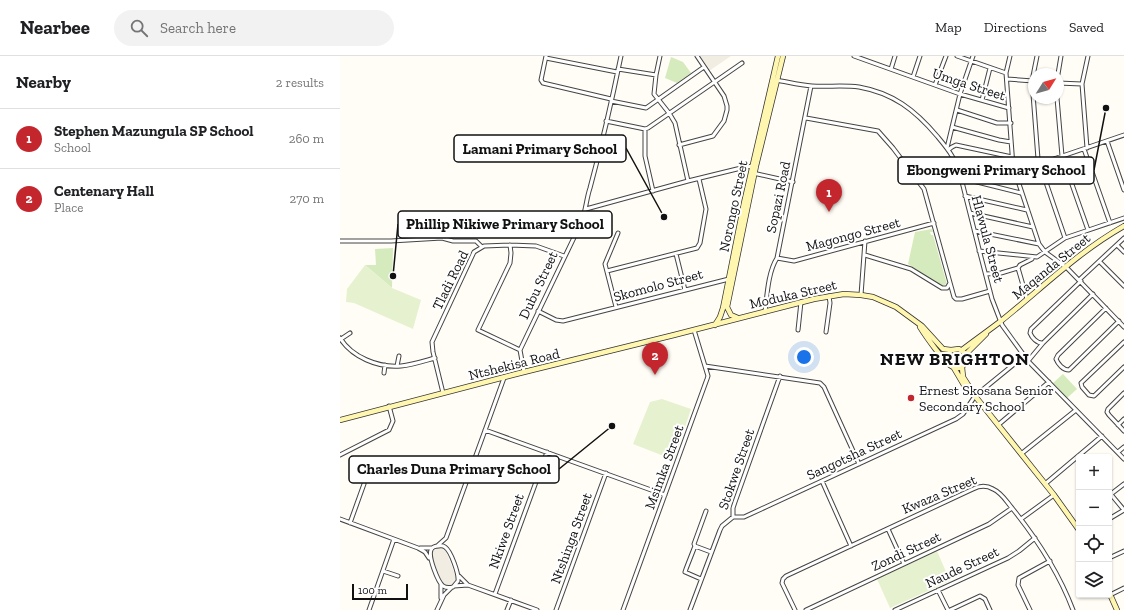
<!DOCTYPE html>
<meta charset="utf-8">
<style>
:root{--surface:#fff;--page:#f2f2f2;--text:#202124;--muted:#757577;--line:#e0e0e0;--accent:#c4262e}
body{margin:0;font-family:"Zilla Slab",serif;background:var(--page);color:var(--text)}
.controls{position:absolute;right:12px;bottom:12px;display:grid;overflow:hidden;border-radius:4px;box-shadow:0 1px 3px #0004}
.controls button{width:36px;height:36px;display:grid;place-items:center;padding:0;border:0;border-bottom:1px solid var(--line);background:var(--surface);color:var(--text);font:20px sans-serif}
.compass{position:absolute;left:688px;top:12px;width:36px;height:36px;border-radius:50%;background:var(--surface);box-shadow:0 1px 3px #0004;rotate:53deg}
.scale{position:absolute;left:12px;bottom:10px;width:56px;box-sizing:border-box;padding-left:4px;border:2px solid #111;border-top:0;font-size:11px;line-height:14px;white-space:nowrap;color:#111;-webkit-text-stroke:3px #fff;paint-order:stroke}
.you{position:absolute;left:464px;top:301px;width:14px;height:14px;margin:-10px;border:3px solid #fff;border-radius:50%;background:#1a73e8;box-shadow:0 0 0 6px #1a73e833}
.badge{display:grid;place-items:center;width:26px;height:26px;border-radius:50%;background:var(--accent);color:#fff;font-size:13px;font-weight:700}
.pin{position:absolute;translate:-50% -33px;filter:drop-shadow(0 1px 2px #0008)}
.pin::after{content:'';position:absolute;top:21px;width:14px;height:12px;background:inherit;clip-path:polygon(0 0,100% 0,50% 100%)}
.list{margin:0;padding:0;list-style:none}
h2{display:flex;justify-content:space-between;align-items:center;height:52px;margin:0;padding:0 16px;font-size:17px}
h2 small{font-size:13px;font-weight:400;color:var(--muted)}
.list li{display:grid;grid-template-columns:26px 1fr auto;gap:12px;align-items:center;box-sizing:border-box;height:60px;padding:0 16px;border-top:1px solid var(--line)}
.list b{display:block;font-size:15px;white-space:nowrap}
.list p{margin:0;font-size:13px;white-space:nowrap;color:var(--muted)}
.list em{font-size:13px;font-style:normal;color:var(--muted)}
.icon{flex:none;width:22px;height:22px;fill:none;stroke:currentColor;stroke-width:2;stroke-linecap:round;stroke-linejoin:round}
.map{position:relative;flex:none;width:784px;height:554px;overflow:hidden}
header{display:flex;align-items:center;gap:24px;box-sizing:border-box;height:56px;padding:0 20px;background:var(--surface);border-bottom:1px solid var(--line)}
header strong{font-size:19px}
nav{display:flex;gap:22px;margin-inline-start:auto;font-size:14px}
.search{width:280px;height:36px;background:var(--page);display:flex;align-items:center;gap:10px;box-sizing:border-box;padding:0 14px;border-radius:22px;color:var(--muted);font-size:15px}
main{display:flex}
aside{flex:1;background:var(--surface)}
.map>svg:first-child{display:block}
</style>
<header>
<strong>Nearbee</strong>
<div class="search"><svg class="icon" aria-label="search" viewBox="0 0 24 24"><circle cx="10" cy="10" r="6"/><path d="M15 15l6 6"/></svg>Search here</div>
<nav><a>Map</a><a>Directions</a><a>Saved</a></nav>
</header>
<main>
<aside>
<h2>Nearby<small>2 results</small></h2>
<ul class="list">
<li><span class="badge">1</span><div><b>Stephen Mazungula SP School</b><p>School</p></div><em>260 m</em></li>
<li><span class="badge">2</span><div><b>Centenary Hall</b><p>Place</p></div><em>270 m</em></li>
</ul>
</aside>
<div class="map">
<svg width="784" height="554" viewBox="0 0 784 554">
<rect width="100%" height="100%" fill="#fffdf5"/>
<path fill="#d5ebbd" d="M331 1 343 6 351 17 337 27 325 22Z
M592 173 593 176H590L591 179H593L607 228 601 230 568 208 575 176Z
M53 192 52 232 25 209H36L35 193Z
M723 318 737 333 727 342 713 327Z"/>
<path fill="#e6f2cf" d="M25 209 52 232 81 244 73 273 14 247 6 246 7 233Z
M322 343 351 353 334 404 293 388 310 346Z
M597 495 610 525 550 552 537 523Z"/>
<path fill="#f1ede2" d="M359 0H391L369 15Z
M101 491 105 493 117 523 112 530H107L102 527 91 498 93 495 97 492Z"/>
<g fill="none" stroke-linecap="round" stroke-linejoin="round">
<defs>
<path id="street" d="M206 0 201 24 203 27 271 43
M320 0 316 19 314 38 329 57 335 67 348 125
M514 0 620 38 669 52
M617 0 666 17
M670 0 666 17 673 110 699 188 705 196 727 212 784 271
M697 0 692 25 698 103 725 182
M206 2 277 16
M278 13 316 19
M551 13 555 0
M718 18 721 0
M573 21 580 0
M667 23 693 25
M436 24C448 26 460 29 472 30 488 31 503 29 519 31 553 37 575 54 597 80 602 86 608 93 612 100 616 107 618 115 621 122L641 201 652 243 662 269 688 305 784 403
M718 27 742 28
M595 29 606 0
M717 42 722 100 748 174
M642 44 650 12
M271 45 306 52 364 11
M617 54 657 67H671
M466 62 538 75 553 92 584 133 614 241 616 243H622L650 235
M266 65 305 73 308 72 402 7
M612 71 659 84 671 86
M305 73V100L313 135
M767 85 784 134
M339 89 373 80 384 65 387 54V50L384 40 357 0
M607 92 620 38 633 0
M747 92 742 28 748 0
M744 93 770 167
M608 94 612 91 616 89 672 101
M615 104 676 119 699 108 784 79
M413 117 453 126
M621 122 681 137
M625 140 687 154
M246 153 348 125 397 113 412 110
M630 157 693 171
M635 175 699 188
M0 185H51L102 182 113 185H136L142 191
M170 189 171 197 170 207 138 274 180 294
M777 189 784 196
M639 195 697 201 725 182 784 162
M336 198 345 234
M525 199 571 213 602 232H607L610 227
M437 202 454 205 594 167
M760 206 784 230
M267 215 357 192 360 187 366 153 359 123
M646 218 661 217 678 212
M739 224 784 182
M521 239 525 185
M687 243 678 212 680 209 692 203V201
M276 251 265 208 278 177
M766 252 718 299 716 303C718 308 723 314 729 314L779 265
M198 255 216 264 223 265 389 223
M425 256C427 240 428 216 437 202L471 30
M458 274 461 246
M486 276 490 247 489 240
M0 282C12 301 38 312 61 310 72 309 84 305 95 302
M1 283 10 277
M784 286 741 327 742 331 749 339 754 340 784 311
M702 287C697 287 692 282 690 277L691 273 741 225
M688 305 703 287 753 238
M57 310 59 300
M365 310 480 327 484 331 519 408
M184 316 180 294 241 167C246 155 246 144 250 132 262 88 272 44 281 0
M44 317 45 309
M103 337 93 296 92 286 134 196 144 190 170 189 196 190 224 200
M784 337 768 353 767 356 769 359 784 375
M658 369 709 326
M778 369 784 363
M145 374 325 439
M778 396 784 391
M681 398 736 354
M0 399 49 374 53 365 49 350
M482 425 511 490
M705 428 762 380
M769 436 784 454
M771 438 784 428
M393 461H404L616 363 623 358 635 340 684 300
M0 463 78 492 85 496 89 502
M681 463 714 439
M769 463 784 454
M10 467 24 428
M548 473 564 508
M97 490 106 482 164 322
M99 490C101 490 102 489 105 491 111 495 119 518 118 525L113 531C109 532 106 532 103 530 98 526 88 501 91 494 92 491 95 490 99 490Z
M355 490 354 488 366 455
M80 492H92
M769 502 784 495
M43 515 58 520
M119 520 128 529 197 554
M361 523 345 516 346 513 355 490 371 496
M101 528V542
M114 530 128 529
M598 534 608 554
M155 538 207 396
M770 539 784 532
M29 554 54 483
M97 554 104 539 111 532
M167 554 171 544
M216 554 266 417
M283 554 367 323 368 320 354 274
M350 554 380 474 382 470 393 461V452L395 446 440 320
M455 554 442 527 443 523 446 520 633 433C639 430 646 429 653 433 662 437 666 445 672 452 697 483 719 517 733 554
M466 554 649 468 672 452
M555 554 668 502 679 495 695 482
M610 554 640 540 645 543 650 554
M690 554 678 529 679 522 710 505"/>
<path id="secondary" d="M398 262 391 259 387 251 416 110 443 0
M375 269 380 261 383 252 404 147 438 0
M580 271C585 279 605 308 613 311 616 313 619 312 622 311L627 304 626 298 619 293 611 294 607 301 608 307
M622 294C635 284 648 275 661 265 702 232 738 196 784 170
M626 298 646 278
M622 311 623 321 630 332
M614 312 624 329 635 340 714 439 739 474
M0 364 184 316 334 279 474 243 504 238 521 239 533 241 556 251 582 270 603 293 611 294
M769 536 777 554"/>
</defs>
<use href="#street" stroke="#444" stroke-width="5"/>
<use href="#secondary" stroke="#333" stroke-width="6"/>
<use href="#street" stroke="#fff" stroke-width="3"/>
<use href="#secondary" stroke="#fff6b0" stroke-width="4.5"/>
</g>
<circle fill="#c4262e" stroke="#fff" stroke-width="1.5" cx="571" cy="342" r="4"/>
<g text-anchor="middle" stroke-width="4" stroke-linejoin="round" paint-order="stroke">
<g font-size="14" fill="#111" stroke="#fff">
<text transform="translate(629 28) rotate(18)" y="5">Umga Street</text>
<text transform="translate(438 141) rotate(-78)" y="5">Sopazi Road</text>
<text transform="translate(393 150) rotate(-78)" y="5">Norongo Street</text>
<text transform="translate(513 178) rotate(-15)" y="5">Magongo Street</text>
<text transform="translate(648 183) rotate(75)" y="5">Hlawula Street</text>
<text transform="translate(711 210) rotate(-39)" y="5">Maqanda Street</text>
<text transform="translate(110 224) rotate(-64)" y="5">Tladi Road</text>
<text transform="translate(198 229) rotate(-65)" y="5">Dubu Street</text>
<text transform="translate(318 229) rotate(-15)" y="5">Skomolo Street</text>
<text transform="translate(453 238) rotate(-13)" y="5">Moduka Street</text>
<text transform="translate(174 308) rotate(-14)" y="5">Ntshekisa Road</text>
<text transform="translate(514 398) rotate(-25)" y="5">Sangotsha Street</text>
<text transform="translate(324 411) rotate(-70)" y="5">Msimka Street</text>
<text transform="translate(396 413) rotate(-71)" y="5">Stokwe Street</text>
<text transform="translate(599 438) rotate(-23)" y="5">Kwaza Street</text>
<text transform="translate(166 475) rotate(-70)" y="5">Nkiwe Street</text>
<text transform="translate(231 482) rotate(-70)" y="5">Ntshinga Street</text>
<text transform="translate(566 495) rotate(-25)" y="5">Zondi Street</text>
<text transform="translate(622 511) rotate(-25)" y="5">Naude Street</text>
</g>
<g font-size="14" fill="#111" stroke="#fff" text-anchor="start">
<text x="579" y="339">Ernest Skosana Senior<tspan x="579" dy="16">Secondary School</tspan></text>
</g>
<g font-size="18" font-weight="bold" letter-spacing="1" fill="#111" stroke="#fff">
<text x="615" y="309">NEW BRIGHTON</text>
</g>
</g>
<path fill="none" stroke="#111" stroke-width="1.5" d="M324 161L286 92M766 52L754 114M53 220L58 168M272 370L219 413"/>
<g fill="#111" stroke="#fff" stroke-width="1.5">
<circle cx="324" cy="161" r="4"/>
<circle cx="766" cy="52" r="4"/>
<circle cx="53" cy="220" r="4"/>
<circle cx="272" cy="370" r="4"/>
</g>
<g fill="#fff" stroke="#111" stroke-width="1.5">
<rect x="114" y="79" width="172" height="27" rx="4"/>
<rect x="558" y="101" width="196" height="27" rx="4"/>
<rect x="58" y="155" width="214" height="27" rx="4"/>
<rect x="9" y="400" width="210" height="27" rx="4"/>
</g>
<g font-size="15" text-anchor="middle" font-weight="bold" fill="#111">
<text x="200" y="98">Lamani Primary School</text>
<text x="656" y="119">Ebongweni Primary School</text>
<text x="165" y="173">Phillip Nikiwe Primary School</text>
<text x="114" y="418">Charles Duna Primary School</text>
</g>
</svg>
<div class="controls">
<button>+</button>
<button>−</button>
<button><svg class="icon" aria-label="locate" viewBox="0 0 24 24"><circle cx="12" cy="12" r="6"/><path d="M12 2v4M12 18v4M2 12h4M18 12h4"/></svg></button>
<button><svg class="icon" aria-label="layers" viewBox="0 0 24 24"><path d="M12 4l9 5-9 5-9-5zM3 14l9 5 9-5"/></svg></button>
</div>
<svg class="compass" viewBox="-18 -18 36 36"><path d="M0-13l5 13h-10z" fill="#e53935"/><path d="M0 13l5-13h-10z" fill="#757577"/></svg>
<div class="scale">100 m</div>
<div class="you"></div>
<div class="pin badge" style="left:489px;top:156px">1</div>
<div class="pin badge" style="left:315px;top:319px">2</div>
</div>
</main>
